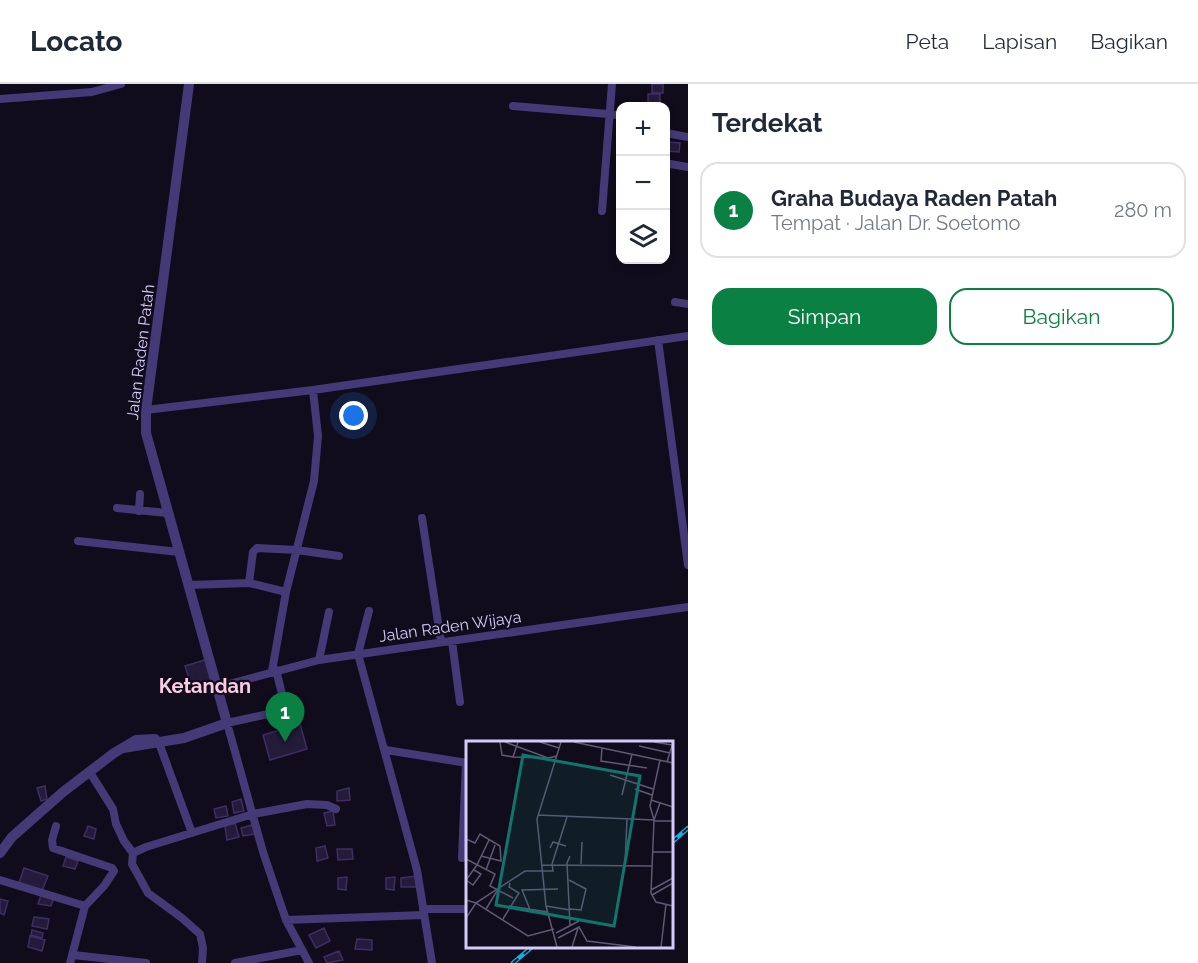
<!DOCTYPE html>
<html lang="id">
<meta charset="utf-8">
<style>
:root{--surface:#fff;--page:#f2f2f3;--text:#1f2937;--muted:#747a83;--line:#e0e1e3;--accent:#0b8043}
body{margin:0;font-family:Raleway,sans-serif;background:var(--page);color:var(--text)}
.controls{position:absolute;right:18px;top:18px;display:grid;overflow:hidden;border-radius:12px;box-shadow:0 3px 9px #0003}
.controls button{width:54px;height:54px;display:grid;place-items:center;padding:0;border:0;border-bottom:2px solid var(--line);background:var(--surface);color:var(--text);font:30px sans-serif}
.you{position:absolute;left:354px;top:332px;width:21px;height:21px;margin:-15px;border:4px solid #fff;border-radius:50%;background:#1a73e8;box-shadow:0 0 0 9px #1a73e833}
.badge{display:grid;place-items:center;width:39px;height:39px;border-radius:50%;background:var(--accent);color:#fff;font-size:20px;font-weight:700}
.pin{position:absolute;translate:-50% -50px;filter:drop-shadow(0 2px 3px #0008)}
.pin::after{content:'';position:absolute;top:32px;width:21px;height:18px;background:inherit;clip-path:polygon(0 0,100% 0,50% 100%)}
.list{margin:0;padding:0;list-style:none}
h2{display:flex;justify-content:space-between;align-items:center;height:78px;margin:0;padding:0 24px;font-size:26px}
h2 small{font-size:20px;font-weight:400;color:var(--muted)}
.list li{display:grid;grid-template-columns:39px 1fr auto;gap:18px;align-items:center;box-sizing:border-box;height:96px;margin:0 12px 12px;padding:0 12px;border:2px solid var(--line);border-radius:18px}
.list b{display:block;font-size:22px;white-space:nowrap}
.list p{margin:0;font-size:20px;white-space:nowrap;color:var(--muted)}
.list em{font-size:20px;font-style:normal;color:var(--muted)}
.actions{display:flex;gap:12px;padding:18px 24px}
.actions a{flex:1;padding:14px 0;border:2px solid var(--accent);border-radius:18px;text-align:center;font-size:21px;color:var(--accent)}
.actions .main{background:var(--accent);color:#fff}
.icon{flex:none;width:33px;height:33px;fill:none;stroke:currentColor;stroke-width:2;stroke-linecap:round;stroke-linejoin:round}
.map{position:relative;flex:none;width:688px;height:879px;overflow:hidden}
header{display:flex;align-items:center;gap:36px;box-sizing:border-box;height:84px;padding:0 30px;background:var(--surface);border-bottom:2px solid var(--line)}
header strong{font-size:28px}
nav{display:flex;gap:33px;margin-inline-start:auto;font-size:21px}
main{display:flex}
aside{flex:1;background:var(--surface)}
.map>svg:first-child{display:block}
</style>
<header>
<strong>Locato</strong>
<nav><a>Peta</a><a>Lapisan</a><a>Bagikan</a></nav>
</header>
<main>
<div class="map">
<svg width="688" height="879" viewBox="0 0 688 879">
<rect width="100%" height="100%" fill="#110c1b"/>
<path fill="#241a3a" stroke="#3f2d65" stroke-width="1.5" d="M652 0H663V9H652Z
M648 10H660V21L648 20Z
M667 58 680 59 679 68 666 67Z
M208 575 217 603 194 610 185 582Z
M300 640 307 665 270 676 263 651Z
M45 702 47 715 41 717 37 704Z
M349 704 350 716 337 717V707Z
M241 715 244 727 234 729 232 718Z
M226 722 228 732 216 734 214 725Z
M333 727 335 741 327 742 324 729Z
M235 739 239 753 227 756 225 742Z
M252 741 255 750 243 752 241 744Z
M88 742 96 745 94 755 84 752Z
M325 762 328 774 317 777 316 764Z
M337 765H352L353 775 338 776Z
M66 773 78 777 75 785 63 782Z
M24 784 48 792 42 807 19 799Z
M417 792 418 803H401V794Z
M347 793 346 806 338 805V794Z
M395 793 394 806 386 805V794Z
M41 811 54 813 51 822 38 820Z
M0 815 8 817 4 831 0 829Z
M34 833 49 835 47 845 32 842Z
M324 844 330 857 316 864 309 851Z
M32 846 43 849 42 854 31 851Z
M30 852 45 856 42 867 28 863Z
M357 855 372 856V866L355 865Z
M339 867 343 876 327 879 324 873Z"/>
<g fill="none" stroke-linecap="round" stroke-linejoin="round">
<path stroke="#443a77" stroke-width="8" d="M0 15 92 8 121 0
M513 22 620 31
M666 49 688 53
M670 80 688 83
M602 127 612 0
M675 218 688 220
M658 256 688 481
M146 326 313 306 688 252
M117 424 167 429
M139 427 140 410
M422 434 441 558
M78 457 179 468
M249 499 253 468 257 464 297 466 339 472
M188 501 249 499 286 508
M369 527 358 570 417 786 432 879
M452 557 460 618
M319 576 329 528
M276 586 286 626 227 639 263 768 286 836 309 879
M272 587 286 508 314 397 318 352 313 306
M218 603 319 576 688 523
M159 659 192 749
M386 666 467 679
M89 687 113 725 116 740 124 757 133 769
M56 742 52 756 53 764 112 784 114 787 104 802 85 822 70 879
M462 774 466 679
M0 796 85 822
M423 825H467
M286 836 424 831
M73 871 146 879
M202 879 203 864 200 850 182 834 148 809 132 780 133 769 146 763 253 730 307 720 327 721 336 725
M235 879 302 866"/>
<path stroke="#443a77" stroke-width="10" d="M123 664 184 654 227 639 146 349V326L189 0
M0 769 12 753 63 708 114 669 136 656 155 655"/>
<defs>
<path id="rail" d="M672 758 688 744
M513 879 533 862"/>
</defs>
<use href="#rail" stroke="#0fb2e2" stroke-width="4.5"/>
<use href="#rail" stroke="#110c1b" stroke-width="2" stroke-dasharray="7" stroke-linecap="butt"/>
</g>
<g text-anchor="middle" stroke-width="4.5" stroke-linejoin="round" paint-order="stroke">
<g font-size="16" fill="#d6cafb" stroke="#110c1b">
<text transform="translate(140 268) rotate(-83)" y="6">Jalan Raden Patah</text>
<text transform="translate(450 542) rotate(-8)" y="6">Jalan Raden Wijaya</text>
</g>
<g font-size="20" font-weight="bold" fill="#fbcce4" stroke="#110c1b">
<text x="205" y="609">Ketandan</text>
</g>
</g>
<g transform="translate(466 657)">
<rect width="207" height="207" fill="#110c1b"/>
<path fill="none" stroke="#605875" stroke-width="1.5" d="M34 1 36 14 47 16M39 1 82 17 91 15M52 1 47 16 81 17M74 1 93 7M108 1 207 22M188 1 206 4M173 5 204 12M136 7 135 20 181 27M194 19 184 65 188 79 185 152 190 161 207 165M201 21 207 1M144 34 187 48M169 48 186 54M156 54 166 13M185 59 207 66M72 74 188 79 194 62M188 80H207M0 98 9 102 14 93 34 105 35 120 15 115M84 107 87 101 100 105M187 111H207M104 115 101 122 104 184M0 118 29 133 24 145 47 157M86 123 101 76M115 123 116 101M11 124 23 99M76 124 186 125M159 124 161 78M20 129 29 104M0 139 7 144 15 133 8 129M0 139 11 124M103 139 120 148 115 169 104 168M185 149 207 137M186 154 207 142M0 159 10 162 59 130H87L86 123M43 165 82 171M80 165 104 169M20 168 31 150M65 171 56 149 92 148M0 177 10 162 62 195 88 188M37 178 53 152 43 146 44 142M90 192 113 180M92 197 113 186 121 200 170 206M91 206 80 165 71 78 95 1M106 206 112 187M195 206 200 163"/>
<path fill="#0f766e" fill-opacity="0.15" stroke="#0f766e" stroke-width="3" d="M57 14 174 35 148 185 30 164Z"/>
<rect width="207" height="207" fill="none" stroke="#d6cafb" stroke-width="3"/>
</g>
</svg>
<div class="controls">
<button>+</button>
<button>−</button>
<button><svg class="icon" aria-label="layers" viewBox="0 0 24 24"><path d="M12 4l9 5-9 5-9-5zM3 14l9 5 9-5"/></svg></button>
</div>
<div class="you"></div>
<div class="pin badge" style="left:285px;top:658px">1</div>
</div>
<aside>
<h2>Terdekat<small></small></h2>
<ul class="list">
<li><span class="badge">1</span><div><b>Graha Budaya Raden Patah</b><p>Tempat · Jalan Dr. Soetomo</p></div><em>280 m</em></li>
</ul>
<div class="actions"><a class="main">Simpan</a><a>Bagikan</a></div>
</aside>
</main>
